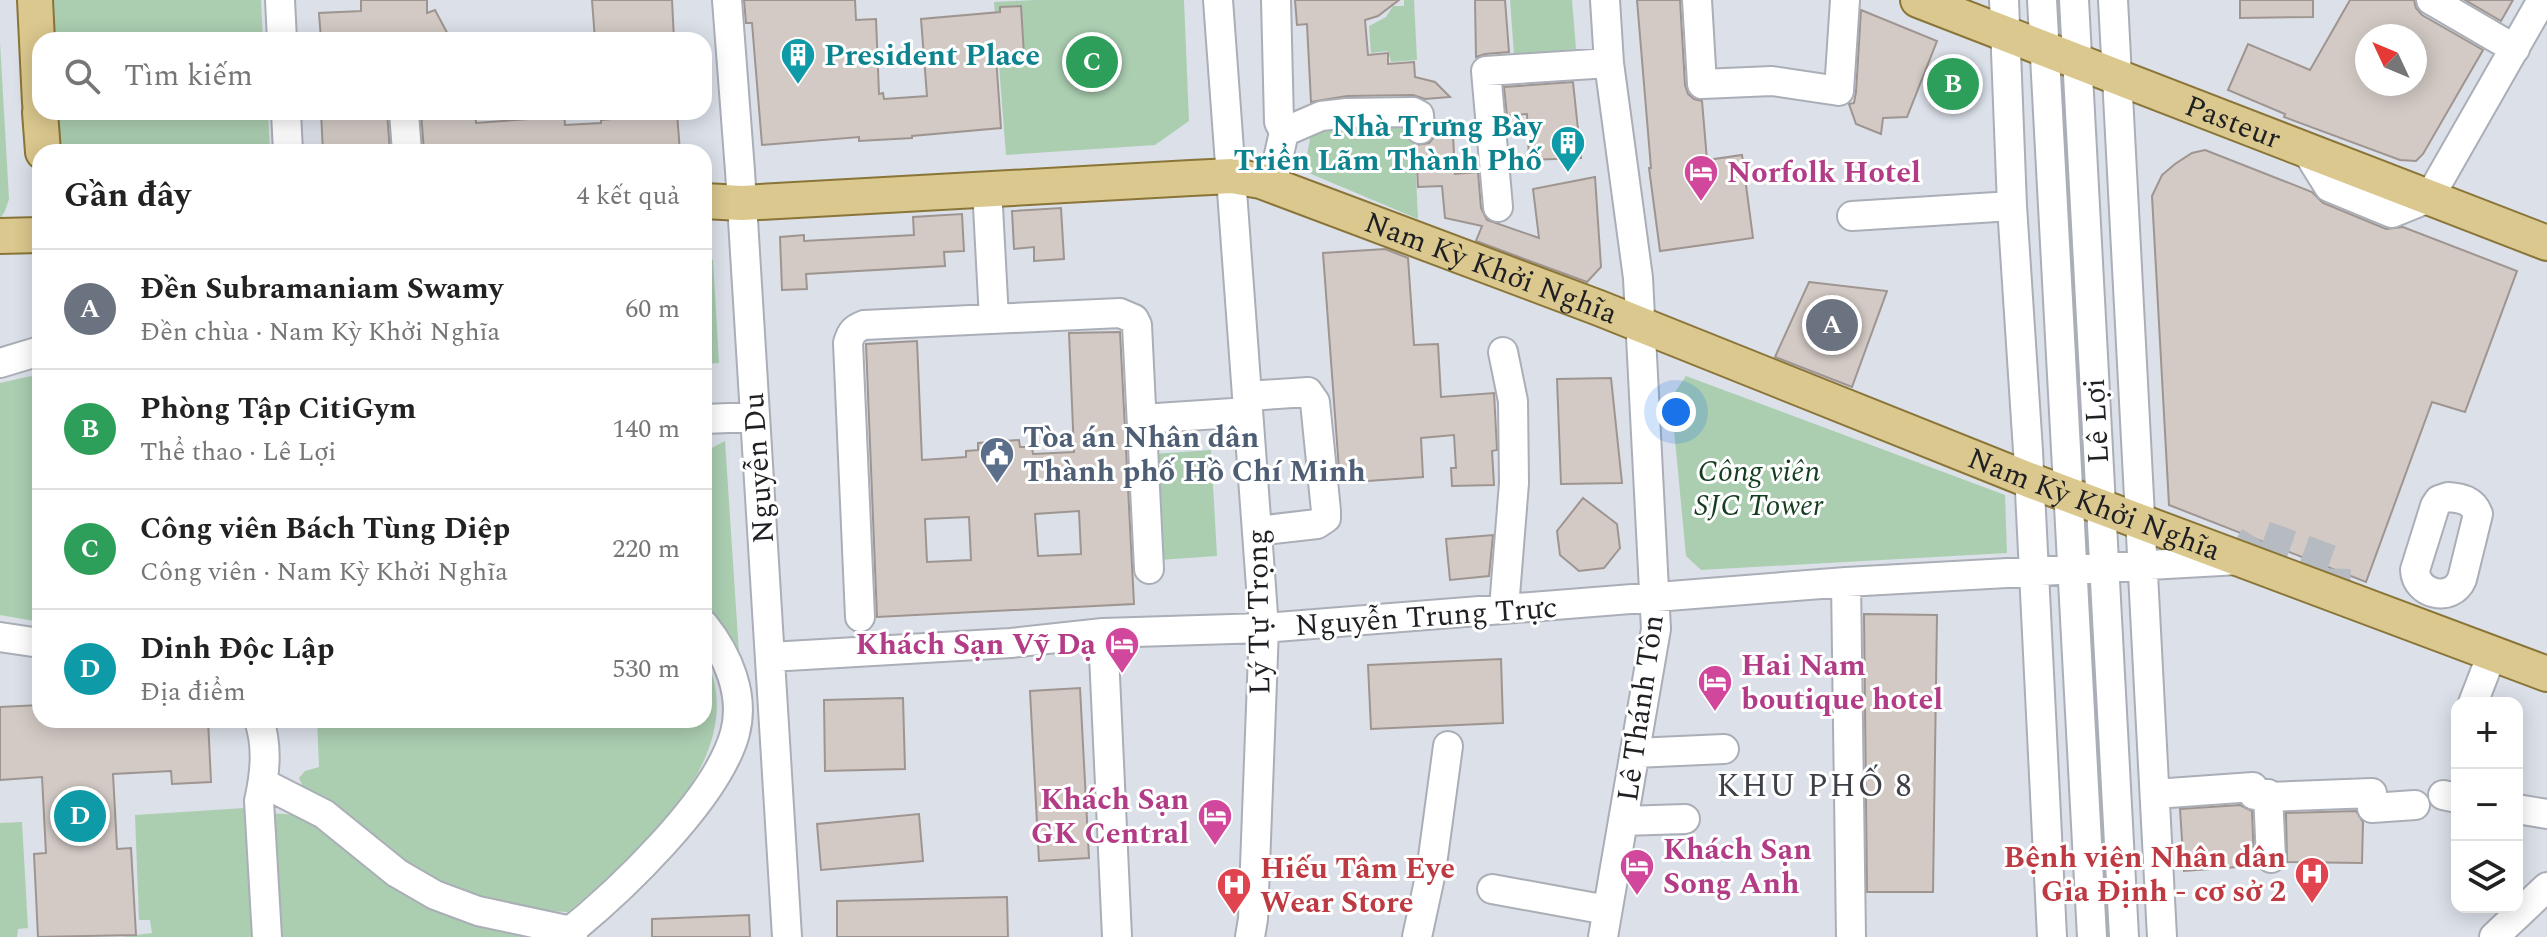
<!DOCTYPE html>
<html lang="vi">
<meta charset="utf-8">
<style>
:root{--surface:#fff;--page:#f2f2f2;--text:#222;--muted:#767676;--line:#e0e0e0;--accent:#d93025}
body{margin:0;font-family:Spectral,serif;background:var(--page);color:var(--text)}
.controls{position:absolute;right:24px;bottom:24px;display:grid;overflow:hidden;border-radius:16px;box-shadow:0 4px 20px #0003}
.controls button{width:72px;height:72px;display:grid;place-items:center;padding:0;border:0;border-bottom:2px solid var(--line);background:var(--surface);color:var(--text);font:40px sans-serif}
.compass{position:absolute;left:2355px;top:24px;width:72px;height:72px;border-radius:50%;background:var(--surface);box-shadow:0 4px 20px #0003;rotate:314deg}
.you{position:absolute;left:1676px;top:412px;width:28px;height:28px;margin:-20px;border:6px solid #fff;border-radius:50%;background:#1a73e8;box-shadow:0 0 0 12px #1a73e833}
.badge{display:grid;place-items:center;width:52px;height:52px;border-radius:50%;background:var(--accent);color:#fff;font-size:26px;font-weight:700}
.pin{position:absolute;translate:-50% -50%;border:4px solid #fff;box-shadow:0 2px 8px #0006}
.list{margin:0;padding:0;list-style:none}
h2{display:flex;justify-content:space-between;align-items:center;height:104px;margin:0;padding:0 32px;font-size:34px}
h2 small{font-size:26px;font-weight:400;color:var(--muted)}
.list li{display:grid;grid-template-columns:52px 1fr auto;gap:24px;align-items:center;box-sizing:border-box;height:120px;padding:0 32px;border-top:2px solid var(--line)}
.list b{display:block;font-size:30px;white-space:nowrap}
.list p{margin:0;font-size:26px;white-space:nowrap;color:var(--muted)}
.list em{font-size:26px;font-style:normal;color:var(--muted)}
.icon{flex:none;width:44px;height:44px;fill:none;stroke:currentColor;stroke-width:2;stroke-linecap:round;stroke-linejoin:round}
.map{position:relative;flex:none;width:2547px;height:937px;overflow:hidden}
.search{position:absolute;background:var(--surface);box-shadow:0 4px 20px #0003;left:32px;top:32px;width:680px;height:88px;display:flex;align-items:center;gap:20px;box-sizing:border-box;padding:0 28px;border-radius:24px;color:var(--muted);font-size:30px}
.panel{position:absolute;background:var(--surface);box-shadow:0 4px 20px #0003;left:32px;top:144px;width:680px;height:584px;border-radius:24px}
.map>svg:first-child{display:block}
</style>
<div class="map">
<svg width="2547" height="937" viewBox="0 0 2547 937">
<rect width="100%" height="100%" fill="#dce0e9"/>
<path fill="#abceb1" d="M49 0H261L263 40H51Z
M1036 0H1184L1189 121 1155 145 1006 155 994 2Z
M1404 0H1414L1417 60 1391 62 1388 51 1371 53 1369 26 1386 17 1393 6H1404Z
M1510 0H1572L1576 49 1514 55Z
M0 42 9 199 5 211 0 219Z
M54 112H268L270 152H55Z
M1399 117 1414 132 1418 219 1304 171 1312 128Z
M704 252 713 260 719 363 704 364Z
M40 374V622L0 615V383Z
M1686 376 2005 495 2007 553 1701 570 1686 556 1671 398Z
M725 441 740 669 714 620 704 609V452Z
M1211 450 1217 556 1159 560 1153 454Z
M704 654C756 755 637 854 568 912 514 910 461 897 414 870 376 847 340 816 304 789L299 778 305 771 319 767 317 720H704Z
M245 808 253 929 252 937H121L152 933 150 920H139L135 815Z
M268 813 300 815 325 828 356 858 401 891 528 937H274Z
M22 822 28 928 18 929 17 937H0V823Z"/>
<path fill="#d3cac5" stroke="#9e9590" stroke-width="2" fill-rule="evenodd" d="M361 0H427V13L435 10 451 40H321L319 13 361 11Z
M592 0H672L674 40H595Z
M744 0H855L856 20 876 19 879 94 883 93 884 99 927 96 921 19 1000 12V7L1021 6 1024 55 996 57 1001 128 912 136V138L859 141V137L762 145 752 23H746Z
M1295 0H1399L1378 16 1365 20 1368 55 1388 53V64L1414 62 1415 77 1435 82 1450 97 1425 99 1413 95 1347 96 1311 102 1307 24 1297 25Z
M1475 0H1505L1509 52 1485 54 1476 57Z
M1637 0H1680L1685 85 1688 94 1694 99 1702 101 1707 160 1742 155 1753 238 1660 251 1649 168H1651Z
M2240 0H2313V17L2240 18Z
M2350 0H2414L2416 8 2422 15 2483 50 2423 154 2416 161 2400 160 2284 117 2285 114 2228 90 2248 44 2310 70ZM2367 36H2415V84H2367Z
M2465 0H2513L2501 21Z
M1861 10 1937 41 1907 117 1883 118 1881 134 1856 124 1849 104 1854 103 1856 92Z
M1573 82 1581 158 1529 160 1527 114 1507 116 1504 87Z
M321 112H387L390 152H323Z
M421 112H475L476 123 542 118V112H564L565 125 601 123V120L677 113 680 152H424Z
M1453 135 1455 174 1478 172 1481 208 1487 220 1539 238 1533 189 1595 177 1601 267 1587 282 1476 241 1482 226 1445 218 1442 186 1418 187 1416 145 1429 143 1435 136Z
M2205 150 2312 192 2323 203 2386 229 2403 227 2517 271 2465 412 2432 402 2366 582 2169 505 2152 196 2162 175 2175 164 2192 153Z
M1061 208 1064 259 1034 261V247L1014 249 1012 211Z
M962 214 964 251 944 252 945 266 806 274 807 289 782 290 780 237 804 235V241L914 235 913 217Z
M1385 249 1408 258 1414 345 1438 344 1441 397 1494 393 1497 450 1492 451 1494 485 1452 486 1451 468H1456L1454 435 1421 438 1423 477 1340 483 1323 253Z
M1809 282 1887 291 1852 387 1775 357Z
M1120 332 1134 604 877 617 866 344 917 341 922 460 966 457V451L978 450V443L1019 440 1020 447H1032L1033 454 1074 452 1069 333ZM1079 511 1081 554 1038 556 1035 514ZM969 517 971 560 927 562 925 519Z
M1611 378 1622 483 1561 484 1557 379Z
M1583 498 1617 524 1620 548 1604 568 1579 571 1560 555 1557 531Z
M1493 535 1489 576 1450 580 1446 539Z
M1864 614 1937 615 1933 892H1867Z
M1501 659 1503 723 1371 729 1368 665Z
M1080 688 1089 858 1039 861 1030 691Z
M903 698 905 769 825 771 824 700Z
M40 705V720H208L211 782 172 784 171 771 113 774 117 849 131 848 136 935 38 937 34 854 46 853 42 777 0 780V707Z
M2240 805 2252 811 2254 860H2251V866L2184 871 2180 809Z
M2356 811 2363 822 2362 863 2287 862 2286 813Z
M919 814 923 861 821 870 817 824Z
M1007 897 1008 937H837V901Z
M749 915 750 937H652V919Z"/>
<g fill="none" stroke-linecap="round" stroke-linejoin="round">
<path stroke="#b6bac1" stroke-width="28" stroke-dasharray="28 14" stroke-linecap="butt" d="M2239 560 2257 532 2337 561 2336 595"/>
<defs>
<path id="minor" d="M280 0 282 40
M727 0 740 171 787 937
M1218 0 1264 628 1253 919 1250 937
M1276 0 1279 122 1284 132 1321 116 1347 113 1413 112 1419 115 1420 129
M1697 0 1702 84 1772 81 1839 91 1845 0
M2004 0 2012 206 2028 451 2052 937
M2042 0 2092 937
M2074 0 2124 937
M2113 0 2162 937
M2431 0 2515 49
M286 112 288 152
M404 112 407 152
M2306 150 2329 187 2392 213 2429 198 2542 0
M1272 186 1284 132
M987 188 994 319
M1498 207 1486 71 1609 63
M1852 216 2012 206
M1503 352 1513 401 1514 483 1504 608
M0 363 40 351
M1247 396 1308 392 1315 402 1326 511V518L1317 524 1257 531
M704 419 754 417
M1142 419 1248 412
M2448 497C2461 498 2473 500 2478 514L2462 579C2452 603 2416 595 2415 570L2435 506 2439 500Z
M1846 582 1851 937
M860 617 848 343C851 332 854 329 864 325L1120 313 1134 319 1137 325 1149 569
M1103 633 1117 937
M0 637 40 643
M770 657 1011 643 1103 633 1264 628 1846 582 2239 560
M2473 703 2492 654
M259 720C268 747 265 774 259 801L267 937
M1635 753 1724 749
M263 783 324 814 397 873 435 895 478 911 571 931 573 937
M2155 794 2253 787 2254 795 2268 794 2271 858
M2443 795 2457 798
M2268 797 2372 793V808L2415 805
M2517 809 2547 814
M1623 821 1685 819
M1492 889 1607 910
M563 937C617 894 717 800 735 733 745 695 728 655 704 625
M1417 937 1431 872 1448 746
M1603 937 1656 629 1638 278 1609 63 1605 0
M2494 937 2547 887"/>
<g id="major">
<path d="M35 0 40 103"/>
<path id="s1" d="M1918 0 2547 243"/>
<path d="M40 112 43 152"/>
<path id="s2" d="M704 201 742 203 1191 178 1232 176 1261 181 1599 308 2029 480 2547 674"/>
<path d="M0 236 40 235"/>
</g>
</defs>
<use href="#minor" stroke="#aaaeb6" stroke-width="32"/>
<use href="#major" stroke="#8a7538" stroke-width="38"/>
<use href="#minor" stroke="#fff" stroke-width="28"/>
<use href="#major" stroke="#dbc88e" stroke-width="34"/>
</g>
<defs>
<symbol id="building-pin" viewBox="-11 -11 22 30"><path d="M0 17L-7.5 6A9.5 9.5 0 1 1 7.5 6Z" fill="#0f9aa8" stroke="#fff"/><path d="M-4-6H4V6H1V3H-1V6H-4ZM-2.5-4.3h1.7v1.8h-1.7ZM.8-4.3h1.7v1.8H.8ZM-2.5-1h1.7V.8h-1.7ZM.8-1h1.7V.8H.8Z" fill="#fff"/></symbol>
<symbol id="hotel-pin" viewBox="-11 -11 22 30"><path d="M0 17L-7.5 6A9.5 9.5 0 1 1 7.5 6Z" fill="#d1479c" stroke="#fff"/><path d="M-6-4.5h1.5V1H6V5H4.5V3h-9V5H-6ZM-4 0a1.8 1.8 0 1 1 3.6 0ZM.5 0V-2.5h3Q6-2.5 6 0Z" fill="#fff"/></symbol>
<symbol id="civic-pin" viewBox="-11 -11 22 30"><path d="M0 17L-7.5 6A9.5 9.5 0 1 1 7.5 6Z" fill="#5c6f8a" stroke="#fff"/><path d="M-.6-6.5H3V-4.5H.6V-3L4-1V1h2V6H-6V1h2V-1L-.6-3ZM-1.2 2.5V6h2.4V2.5Z" fill="#fff"/></symbol>
<symbol id="hospital-pin" viewBox="-11 -11 22 30"><path d="M0 17L-7.5 6A9.5 9.5 0 1 1 7.5 6Z" fill="#e0444e" stroke="#fff"/><path d="M-5-5h3v3.5h4V-5h3V5h-3V1.5h-4V5h-3Z" fill="#fff"/></symbol>
</defs>
<g fill-rule="evenodd">
<use href="#building-pin" x="778" y="35" width="40" height="54"/>
<use href="#building-pin" x="1548" y="123" width="40" height="54"/>
<use href="#hotel-pin" x="1681" y="152" width="40" height="54"/>
<use href="#civic-pin" x="977" y="434" width="40" height="54"/>
<use href="#hotel-pin" x="1102" y="624" width="40" height="54"/>
<use href="#hotel-pin" x="1695" y="662" width="40" height="54"/>
<use href="#hotel-pin" x="1195" y="796" width="40" height="54"/>
<use href="#hotel-pin" x="1617" y="846" width="40" height="54"/>
<use href="#hospital-pin" x="2292" y="854" width="40" height="54"/>
<use href="#hospital-pin" x="1214" y="865" width="40" height="54"/>
</g>
<g text-anchor="middle" stroke-width="6" stroke-linejoin="round" paint-order="stroke">
<g font-size="30" font-weight="bold" fill="#0d838f" stroke="#fff" text-anchor="start">
<text x="824" y="65">President Place</text>
<text x="1542" y="136" text-anchor="end">Nhà Trưng Bày<tspan x="1542" dy="34">Triển Lãm Thành Phố</tspan></text>
</g>
<g font-size="30" fill="#1f2023" stroke="#fff">
<text dy="10" stroke="none"><textPath href="#s1" startOffset="338">Pasteur</textPath></text>
<text dy="10" stroke="none"><textPath href="#s2" startOffset="804">Nam Kỳ Khởi Nghĩa</textPath></text>
<text transform="translate(2096 421) rotate(-93)" y="10">Lê Lợi</text>
<text transform="translate(758 468) rotate(-94)" y="10">Nguyễn Du</text>
<text dy="10" stroke="none"><textPath href="#s2" startOffset="1452">Nam Kỳ Khởi Nghĩa</textPath></text>
<text transform="translate(1258 612) rotate(-91)" y="10">Lý Tự Trọng</text>
<text transform="translate(1426 616) rotate(-4)" y="10">Nguyễn Trung Trực</text>
<text transform="translate(1640 708) rotate(-82)" y="10">Lê Thánh Tôn</text>
</g>
<g font-size="30" font-weight="bold" fill="#b23c85" stroke="#fff" text-anchor="start">
<text x="1727" y="182">Norfolk Hotel</text>
<text x="1096" y="654" text-anchor="end">Khách Sạn Vỹ Dạ</text>
<text x="1741" y="675">Hai Nam<tspan x="1741" dy="34">boutique hotel</tspan></text>
<text x="1189" y="809" text-anchor="end">Khách Sạn<tspan x="1189" dy="34">GK Central</tspan></text>
<text x="1663" y="859">Khách Sạn<tspan x="1663" dy="34">Song Anh</tspan></text>
</g>
<g font-size="30" font-weight="bold" fill="#4e5e75" stroke="#fff" text-anchor="start">
<text x="1023" y="447">Tòa án Nhân dân<tspan x="1023" dy="34">Thành phố Hồ Chí Minh</tspan></text>
</g>
<g font-size="30" font-style="italic" fill="#143d20" stroke="#fff">
<text x="1759" y="481">Công viên<tspan x="1759" dy="34">SJC Tower</tspan></text>
</g>
<g font-size="30" font-weight="bold" fill="#be3a42" stroke="#fff" text-anchor="end">
<text x="2286" y="867">Bệnh viện Nhân dân<tspan x="2286" dy="34">Gia Định - cơ sở 2</tspan></text>
<text x="1260" y="878" text-anchor="start">Hiếu Tâm Eye<tspan x="1260" dy="34">Wear Store</tspan></text>
</g>
<g font-size="32" letter-spacing="2" fill="#3d4047" stroke="#fff">
<text x="1815" y="796">KHU PHỐ 8</text>
</g>
</g>
</svg>
<div class="controls">
<button>+</button>
<button>−</button>
<button><svg class="icon" aria-label="layers" viewBox="0 0 24 24"><path d="M12 4l9 5-9 5-9-5zM3 14l9 5 9-5"/></svg></button>
</div>
<svg class="compass" viewBox="-18 -18 36 36"><path d="M0-13l5 13h-10z" fill="#e53935"/><path d="M0 13l5-13h-10z" fill="#767676"/></svg>
<div class="you"></div>
<div class="pin badge" style="left:1832px;top:325px;background:#6b7280">A</div>
<div class="pin badge" style="left:1953px;top:84px;background:#2e9e5b">B</div>
<div class="pin badge" style="left:1092px;top:62px;background:#2e9e5b">C</div>
<div class="pin badge" style="left:80px;top:816px;background:#0f9aa8">D</div>
<div class="search"><svg class="icon" aria-label="search" viewBox="0 0 24 24"><circle cx="10" cy="10" r="6"/><path d="M15 15l6 6"/></svg>Tìm kiếm</div>
<section class="panel">
<h2>Gần đây<small>4 kết quả</small></h2>
<ul class="list">
<li><span class="badge" style="background:#6b7280">A</span><div><b>Đền Subramaniam Swamy</b><p>Đền chùa · Nam Kỳ Khởi Nghĩa</p></div><em>60 m</em></li>
<li><span class="badge" style="background:#2e9e5b">B</span><div><b>Phòng Tập CitiGym</b><p>Thể thao · Lê Lợi</p></div><em>140 m</em></li>
<li><span class="badge" style="background:#2e9e5b">C</span><div><b>Công viên Bách Tùng Diệp</b><p>Công viên · Nam Kỳ Khởi Nghĩa</p></div><em>220 m</em></li>
<li><span class="badge" style="background:#0f9aa8">D</span><div><b>Dinh Độc Lập</b><p>Địa điểm</p></div><em>530 m</em></li>
</ul>
</section>
</div>
